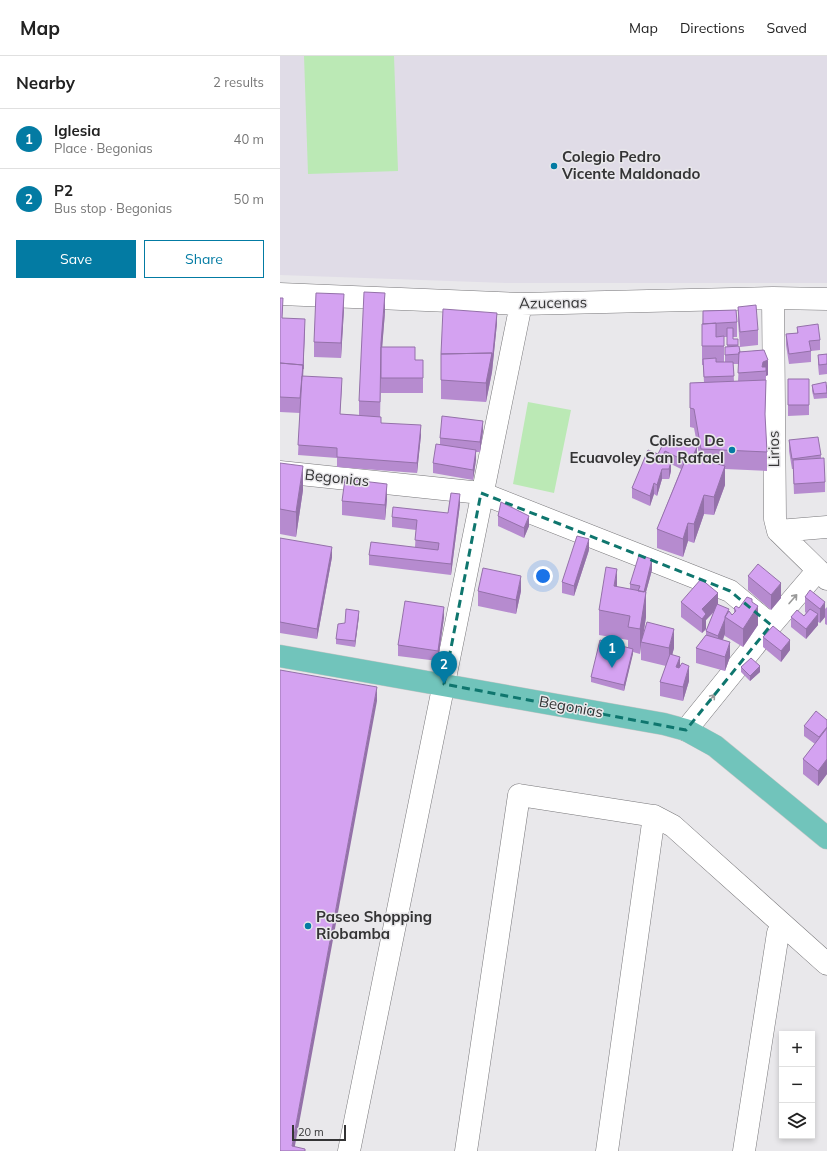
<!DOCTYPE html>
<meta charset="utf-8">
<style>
:root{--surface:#fff;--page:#f6f6f6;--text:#222;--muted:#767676;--line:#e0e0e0;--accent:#037ba3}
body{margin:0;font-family:Mulish,sans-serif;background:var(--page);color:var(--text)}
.controls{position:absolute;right:12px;bottom:12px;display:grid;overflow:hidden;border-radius:0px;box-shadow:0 2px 6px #0003}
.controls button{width:36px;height:36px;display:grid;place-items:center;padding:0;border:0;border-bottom:1px solid var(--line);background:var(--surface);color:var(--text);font:20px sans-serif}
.scale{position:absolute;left:12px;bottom:10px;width:54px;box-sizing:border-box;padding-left:4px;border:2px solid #343435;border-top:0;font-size:11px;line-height:14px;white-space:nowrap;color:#343435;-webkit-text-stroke:3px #e9e8eb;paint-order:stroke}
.you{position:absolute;left:263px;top:520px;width:14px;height:14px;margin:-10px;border:3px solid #fff;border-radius:50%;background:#1a73e8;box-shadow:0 0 0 6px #1a73e833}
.badge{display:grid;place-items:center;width:26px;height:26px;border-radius:50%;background:var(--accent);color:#fff;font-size:13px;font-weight:700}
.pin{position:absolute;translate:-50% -33px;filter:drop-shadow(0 1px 2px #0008)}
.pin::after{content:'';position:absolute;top:21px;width:14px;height:12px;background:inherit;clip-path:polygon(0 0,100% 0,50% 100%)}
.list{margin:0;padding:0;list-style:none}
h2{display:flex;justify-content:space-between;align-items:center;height:52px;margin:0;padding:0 16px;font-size:17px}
h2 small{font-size:13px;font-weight:400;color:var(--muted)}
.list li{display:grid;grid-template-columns:26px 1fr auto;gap:12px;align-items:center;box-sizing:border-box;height:60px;padding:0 16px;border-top:1px solid var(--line)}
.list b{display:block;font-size:15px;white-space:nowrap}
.list p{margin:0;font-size:13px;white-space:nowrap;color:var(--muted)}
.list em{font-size:13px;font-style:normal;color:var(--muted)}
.actions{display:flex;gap:8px;padding:12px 16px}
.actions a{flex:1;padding:9px 0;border:1px solid var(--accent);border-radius:0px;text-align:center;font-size:14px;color:var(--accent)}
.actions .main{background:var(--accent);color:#fff}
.icon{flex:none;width:22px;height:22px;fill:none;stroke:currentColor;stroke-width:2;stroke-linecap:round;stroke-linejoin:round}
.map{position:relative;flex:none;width:547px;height:1095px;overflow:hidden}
header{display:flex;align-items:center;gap:24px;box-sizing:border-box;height:56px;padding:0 20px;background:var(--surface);border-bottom:1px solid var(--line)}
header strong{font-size:19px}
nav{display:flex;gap:22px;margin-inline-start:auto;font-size:14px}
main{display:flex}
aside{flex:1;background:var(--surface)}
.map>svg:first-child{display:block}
</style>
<header>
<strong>Map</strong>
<nav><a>Map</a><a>Directions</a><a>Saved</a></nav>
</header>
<main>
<aside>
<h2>Nearby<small>2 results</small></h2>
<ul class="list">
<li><span class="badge">1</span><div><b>Iglesia</b><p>Place · Begonias</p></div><em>40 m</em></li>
<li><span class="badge">2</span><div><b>P2</b><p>Bus stop · Begonias</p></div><em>50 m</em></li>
</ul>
<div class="actions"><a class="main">Save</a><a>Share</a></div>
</aside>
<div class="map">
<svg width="547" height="1095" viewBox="0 0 547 1095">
<rect width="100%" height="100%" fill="#e9e8eb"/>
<path fill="#e0dce7" d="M0 0H547V227H226L0 219Z"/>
<path fill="#bbe9b5" d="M24 0H114L118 115 28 118Z
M248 346 291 354 274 437 233 428Z"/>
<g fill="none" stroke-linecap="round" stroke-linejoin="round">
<defs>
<path id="minor" d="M0 238 241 248 493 242 547 243
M493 242 495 463 498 475 547 523
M0 416 201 437 450 535 491 569
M498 475 547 471
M406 674 491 569 538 514
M69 1095 241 248
M186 1095 239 739 374 760 393 770 547 908
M327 1095 374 760
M464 1095 498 877 504 870"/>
<path id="major" d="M0 600 384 668 406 674 435 690 547 782"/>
</defs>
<use href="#minor" stroke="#78777a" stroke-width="23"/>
<use href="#major" stroke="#c6c6c6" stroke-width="23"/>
<use href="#minor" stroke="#fff" stroke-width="22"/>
<use href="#major" stroke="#71c4bb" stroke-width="22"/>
</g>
<path fill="#b68bcf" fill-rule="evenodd" d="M0 242 3 252 2 262 25 273 23 320 62 332 60 358 79 359V345L105 256 102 291 135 304H143V337H101V308L100 361 101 367 141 379 137 417 57 411V402L18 399 20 357 0 356Z
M458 251 478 274V289L460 291 458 266Z
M64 253 61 302 34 301V286Z
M423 255 457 266V281H453V283H458V290L460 296 484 294 488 319 486 320 485 363 487 396V415L445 413V429L434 459 424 458 414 487 408 485 403 501 377 492V473L401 413 391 408V415L389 423H382L377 440 374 438 370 450 352 442V432L378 398 386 382 417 401 416 403 420 404 414 372 410 371V327L424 326 423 309H422V286ZM444 281H447V291H445V306H444ZM453 308H459L458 325H454Z
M217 267 212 316 206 346 161 343V298Z
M517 271 540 284V294L531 295V306L509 308 506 289V278L517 277Z
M547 298V318L539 319 538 309V299Z
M508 323H529V359L508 360Z
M532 329H547V342L534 343 532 335Z
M203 375 200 396H196V404L193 424 153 417V407L160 389V382Z
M509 384 541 399V403L545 426V436L514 438 513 413H512L509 395Z
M0 407 23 434 16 481 0 478Z
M107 443 105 464 62 459V445Z
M180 448 171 519 89 509V499L135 491 136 474 112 471V461L168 457Z
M218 460 249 470 244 482 218 470Z
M0 482 52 501 37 583 0 577Z
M309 494 294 540 282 537V526Z
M372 514 366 536V561L363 581 394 592 392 599 400 612 409 625 403 645 380 640V626L386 610 361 604V589L360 598 353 596 344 635 311 626V621L348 591V584L319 579V554L337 531 350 533V528Z
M468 520 501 542 491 554 468 534Z
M198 535H241L236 558 198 550Z
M525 541 545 553 547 551V569L545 568V561L540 567 538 566V569L526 583 511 571V561L524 560 526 557 525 556Z
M401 546 438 549 449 555 452 559 454 557V552H459L472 546 478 569 463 591 445 580V578L443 584 450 601 445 615 416 607V592L426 579V575L434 556 426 564V573L422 577 401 561Z
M79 560 75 591 56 588V583L65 567Z
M164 561 158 605 118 600V589Z
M483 581 510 594 501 606 483 591Z
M461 611 480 616 470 625 461 616Z
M547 664V718L538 730 523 718V703L535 688 524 680V670Z"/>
<path fill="#9471a9" d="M105 237V256L101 306 100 364 101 287Z
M64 238V253L61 302V287Z
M217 257V267L212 316 206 346V327Z
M25 263 23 324 20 342Z
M488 304V319L486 320V315H482L483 306Z
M203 365V375L200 396V386Z
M141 369V379L137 417V407Z
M417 391V401L409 417V407Z
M196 394V404L193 424V414Z
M385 395V405L382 401Z
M391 405V415L389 423V413Z
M23 410V434L16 481V456Z
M445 410V429L434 459V441Z
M382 413V423L377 440V429Z
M374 427V438L370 450V440Z
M107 428V443L105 464V449Z
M180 438V448L171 519V508Z
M424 439V458L414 487V468Z
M249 460V470L244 482V472Z
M408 467V485L403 501V483Z
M309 483V494L294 540V530Z
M52 491V501L37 583V573Z
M372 503V514L366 536V561L362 586H361L360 598V573L363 538Z
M337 513V537L334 530Z
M241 520V535L236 558V544Z
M501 527V542L491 554V539Z
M438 537V551L426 564V573L422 577V553Z
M545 546V561L540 567V553Z
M478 550V569L463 591V573Z
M164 551V561L158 605V595Z
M79 555V560L75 591V585Z
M538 558V569L526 583V573Z
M445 563V578L438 594V580Z
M394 573V592L389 611V592Z
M510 584V594L501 606V595Z
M450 586V601L445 615V601Z
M353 593V598L344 635V629Z
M400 601V616L396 611Z
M409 610V625L403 645V631Z
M480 610V616L470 625V620Z
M97 631V645L14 1095 12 1090Z
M547 703V718L538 730V715Z"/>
<path fill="#d4a2f1" stroke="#9471a9" d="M84 236 105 237 101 287 100 346 79 345Z
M36 237 64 238 61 287 34 286Z
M0 242H3L2 262 25 263 23 313V309L0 307Z
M476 249 478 274 460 276 458 251Z
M163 253 217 257 212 306V297L161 298Z
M456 254 457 266 423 268V255Z
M436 267V281L444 280V290H422V268Z
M538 268 540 284 529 285 531 295 509 298 506 278 518 277 517 271Z
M447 272H453V283H458V289H447Z
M459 290 460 296H459V298L445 299V291Z
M101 291H135V304H143V322H101Z
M484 294 488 304 483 306 482 311H486V315L458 317 459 296Z
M212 297 206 327 161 324V298Z
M547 298V308L539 309 538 299Z
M436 302V306H453L454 320 424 321 423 303Z
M0 307 23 309 20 342 0 341Z
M22 320 62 322 60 358 101 361V367L141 369 137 407 57 401V392L18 389Z
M508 323H529V349H508Z
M486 324 485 358 487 396 421 393 414 353 410 352V327Z
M546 326 547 337 534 338 532 329Z
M162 360 203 365 200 386 160 382Z
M538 381 541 399 512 403 509 384Z
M386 382 395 385 397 382 417 391 412 402 407 400 405 405 385 395 382 401 391 405 389 413H382L377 429 374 427 370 440 352 432 368 394 378 398Z
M156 388 196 394 193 414 153 407Z
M407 400 445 410 434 441 424 439 414 468 408 467 403 483 377 473Z
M544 402 545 426 514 428 513 404Z
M0 407 23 410 16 456 0 453Z
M65 423 107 428 105 449 62 445Z
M171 437 180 438 171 508 89 499 91 486 158 494 159 487 135 484 137 464 112 461 113 451 168 457Z
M221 446 249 460 244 472 218 460Z
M297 480 309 483 294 530 282 526Z
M0 482 52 491 37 573 0 566Z
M359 499 372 503 364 536 358 535 360 530 350 528Z
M478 508 501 527 491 539 468 520Z
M326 511 337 513 334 530 366 536 360 573 348 571 350 560 319 554Z
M203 512 241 520 236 544 198 535Z
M421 523 438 537 422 553 426 558 422 563 401 546Z
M530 534 545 546 540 553 525 541Z
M467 541 472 543V546L478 550 463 573 445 561 449 555 452 559 456 555 454 552 456 550 459 552Z
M125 545 164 551 158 595 118 589Z
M437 548 449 553 445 561V563L438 580 426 575Z
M66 553 79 555 75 585 56 583 58 568 65 567Z
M530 553 538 558 526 573 511 561 517 554 524 560Z
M367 566 394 573 389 592 361 586Z
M493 570 510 584 501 595 483 581Z
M426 579 450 586 445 601 416 592Z
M320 584 353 593 344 629 311 621Z
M390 598 400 601 396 611 399 612 402 607 409 610 403 631 380 626Z
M471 602 480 610 470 620 461 611Z
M0 614 97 631 12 1090 25 1093V1095H0Z
M536 655 547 664V671L539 681 524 670Z
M547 672V703L538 715 523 703Z"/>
<defs><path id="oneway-shaft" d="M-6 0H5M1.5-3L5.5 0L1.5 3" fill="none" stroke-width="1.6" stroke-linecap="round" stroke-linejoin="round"/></defs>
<g stroke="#9a9a9a">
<use href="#oneway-shaft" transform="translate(513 543) rotate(-49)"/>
<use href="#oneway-shaft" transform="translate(431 643) rotate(-51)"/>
</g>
<path fill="none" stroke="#0f766e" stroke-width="3" stroke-dasharray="8 5" stroke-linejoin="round" d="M201 437 450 535 491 569 406 674 164 628Z"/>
<g fill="#037ba3" stroke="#e9e8eb" stroke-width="1.5">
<circle cx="274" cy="110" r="4"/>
<circle cx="452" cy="394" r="4"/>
<circle cx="28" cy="870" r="4"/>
</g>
<g text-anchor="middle" stroke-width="3" stroke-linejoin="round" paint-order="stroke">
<g font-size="15" font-weight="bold" fill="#343435" stroke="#e9e8eb" text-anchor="start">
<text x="282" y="106">Colegio Pedro<tspan x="282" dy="17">Vicente Maldonado</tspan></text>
<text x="444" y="390" text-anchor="end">Coliseo De<tspan x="444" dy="17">Ecuavoley San Rafael</tspan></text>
<text x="36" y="866">Paseo Shopping<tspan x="36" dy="17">Riobamba</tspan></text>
</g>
<g font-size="15" fill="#343435" stroke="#e9e8eb">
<text transform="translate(273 247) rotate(-1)" y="5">Azucenas</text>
<text transform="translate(494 393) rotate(-91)" y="5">Lirios</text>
<text transform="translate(57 422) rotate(6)" y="5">Begonias</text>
<text transform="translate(291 651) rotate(10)" y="5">Begonias</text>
</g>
</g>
</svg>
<div class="controls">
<button>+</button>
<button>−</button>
<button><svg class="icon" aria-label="layers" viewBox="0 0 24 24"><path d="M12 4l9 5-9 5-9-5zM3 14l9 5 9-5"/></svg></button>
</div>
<div class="scale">20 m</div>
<div class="you"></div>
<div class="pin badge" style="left:332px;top:612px">1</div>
<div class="pin badge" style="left:164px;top:628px">2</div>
</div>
</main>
